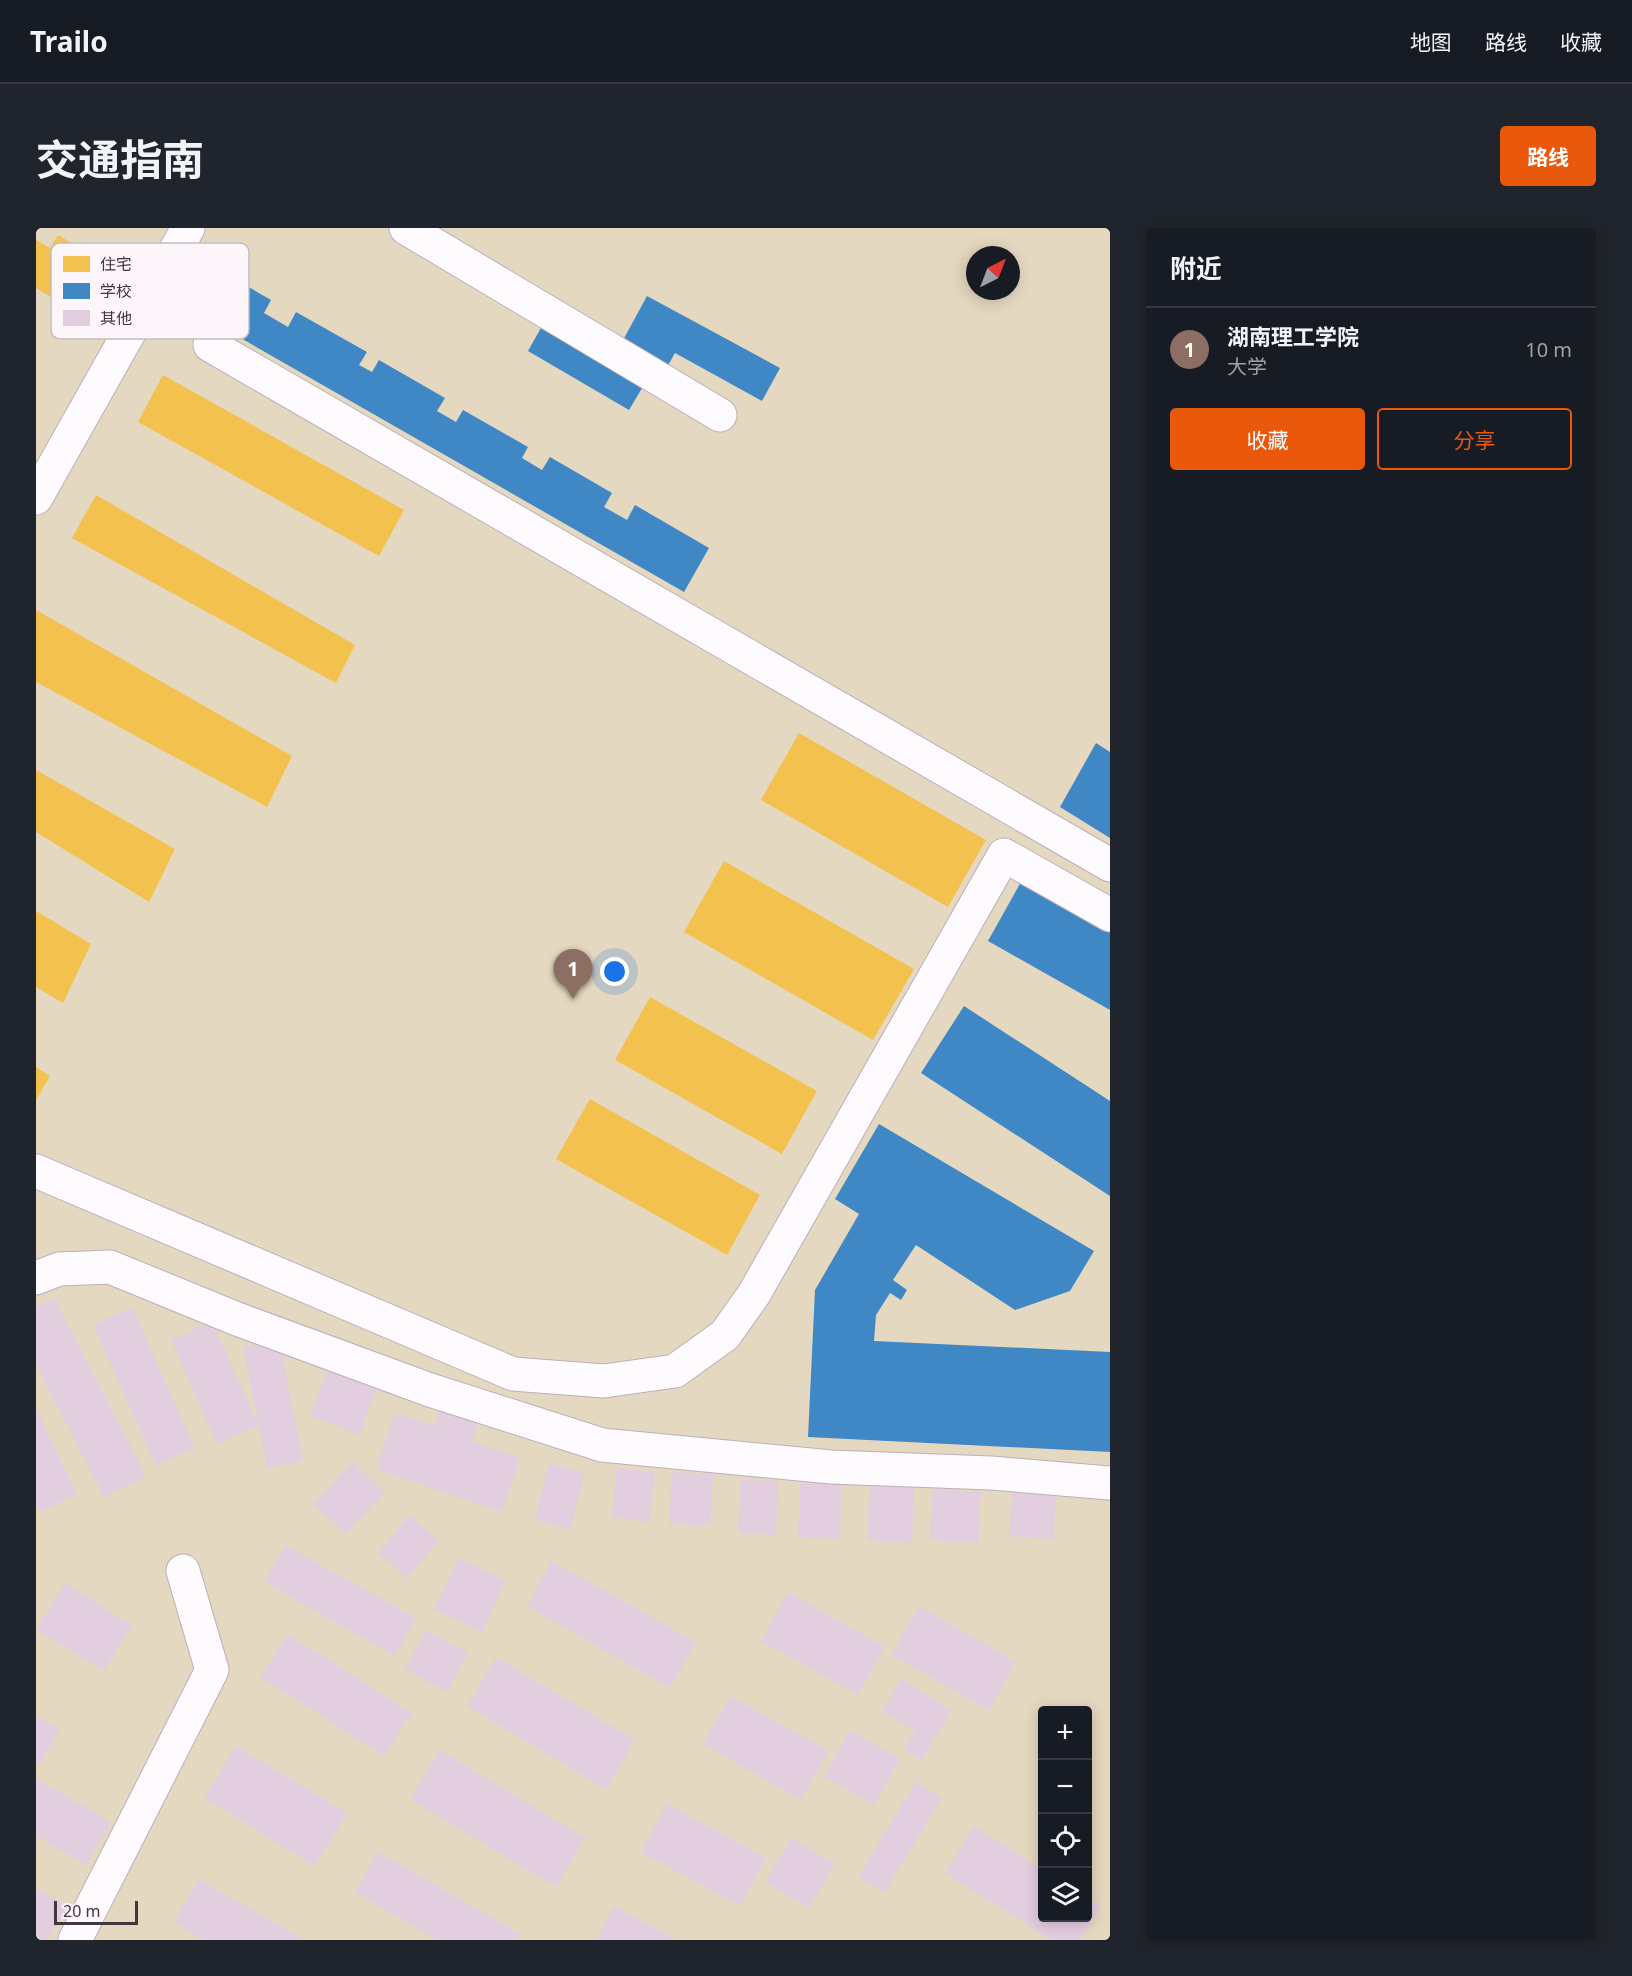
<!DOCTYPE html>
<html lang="zh">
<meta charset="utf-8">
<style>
:root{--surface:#171b24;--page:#20242c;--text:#f1f3f6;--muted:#9ea1a6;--line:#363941;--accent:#ea580c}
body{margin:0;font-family:"Noto Sans","Noto Sans SC",sans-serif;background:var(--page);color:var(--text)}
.controls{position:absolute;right:18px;bottom:18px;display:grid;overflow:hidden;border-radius:6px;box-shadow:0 3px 15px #0003}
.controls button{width:54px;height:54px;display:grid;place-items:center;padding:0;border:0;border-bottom:2px solid var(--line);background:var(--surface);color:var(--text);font:30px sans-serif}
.compass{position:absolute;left:930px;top:18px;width:54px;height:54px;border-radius:50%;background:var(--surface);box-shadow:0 3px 15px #0003;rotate:42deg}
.scale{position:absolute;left:18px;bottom:15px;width:84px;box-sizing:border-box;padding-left:6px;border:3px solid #423640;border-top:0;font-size:16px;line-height:21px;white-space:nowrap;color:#423640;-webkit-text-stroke:4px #fcf6fb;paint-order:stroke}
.you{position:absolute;left:579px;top:744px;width:21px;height:21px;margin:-15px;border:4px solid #fff;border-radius:50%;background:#1a73e8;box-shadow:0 0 0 9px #1a73e833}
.badge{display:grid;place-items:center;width:39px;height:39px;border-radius:50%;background:var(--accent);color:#fff;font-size:20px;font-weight:700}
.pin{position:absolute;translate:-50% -50px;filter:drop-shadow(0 2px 3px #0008)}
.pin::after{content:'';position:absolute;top:32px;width:21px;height:18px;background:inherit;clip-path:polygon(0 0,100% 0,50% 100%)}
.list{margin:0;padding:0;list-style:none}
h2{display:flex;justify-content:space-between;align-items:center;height:78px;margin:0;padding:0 24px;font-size:26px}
h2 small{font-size:20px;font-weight:400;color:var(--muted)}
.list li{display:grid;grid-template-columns:39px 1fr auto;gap:18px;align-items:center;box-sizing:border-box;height:84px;padding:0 24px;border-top:2px solid var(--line)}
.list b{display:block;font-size:22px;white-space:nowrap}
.list p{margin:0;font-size:20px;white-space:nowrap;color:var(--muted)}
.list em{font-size:20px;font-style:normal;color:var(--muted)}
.actions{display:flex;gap:12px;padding:18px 24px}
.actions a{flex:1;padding:14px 0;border:2px solid var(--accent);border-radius:6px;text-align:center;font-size:21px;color:var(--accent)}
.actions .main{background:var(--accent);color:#fff}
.icon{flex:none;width:33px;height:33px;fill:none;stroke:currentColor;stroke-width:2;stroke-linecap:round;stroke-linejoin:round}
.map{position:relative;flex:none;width:1074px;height:1712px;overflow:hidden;border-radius:6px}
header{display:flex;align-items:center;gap:36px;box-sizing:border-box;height:84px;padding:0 30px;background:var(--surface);border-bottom:2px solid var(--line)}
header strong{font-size:28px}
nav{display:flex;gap:33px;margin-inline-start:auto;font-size:21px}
.intro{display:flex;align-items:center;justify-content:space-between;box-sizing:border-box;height:144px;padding:0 36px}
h1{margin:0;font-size:42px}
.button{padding:15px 27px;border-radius:6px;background:var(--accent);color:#fff;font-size:21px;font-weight:700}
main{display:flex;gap:36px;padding:0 36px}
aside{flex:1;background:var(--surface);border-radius:6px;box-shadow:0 3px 15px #0003}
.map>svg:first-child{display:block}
</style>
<header>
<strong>Trailo</strong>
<nav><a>地图</a><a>路线</a><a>收藏</a></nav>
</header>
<div class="intro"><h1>交通指南</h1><a class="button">路线</a></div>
<main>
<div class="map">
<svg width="1074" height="1712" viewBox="0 0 1074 1712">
<rect width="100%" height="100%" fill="#f8e6f5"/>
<path fill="#e5d8c0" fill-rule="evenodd" d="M0 0H1074V1712H0ZM939 27H975V63H939ZM1006 1482H1052V1690H1006Z"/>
<path fill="#f2c14e" d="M22 7 78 40 70 54 83 62 62 97 0 60V12L14 20Z
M127 147 368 282 343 328 102 194Z
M60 267 319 417 300 455 36 310Z
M0 382 256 528 231 579 0 454Z
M763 505 950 612 912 679 725 572Z
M0 542 139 621 113 674 0 604Z
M688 633 878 741 837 812 648 704Z
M0 683 55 716 27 775 0 759Z
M614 769 781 863 746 926 579 832Z
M0 839 14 848 0 872Z
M554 871 724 967 691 1027 520 931Z"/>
<path fill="#3f88c5" d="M185 43 235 72 228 85 252 99 260 84 331 124 323 137 336 144 343 132 409 170 401 183 420 194 427 182 492 219 486 230 506 242 514 229 576 265 568 279 591 292 599 277 673 320 648 364 161 85Z
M611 68 744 140 726 173 639 125 631 139 586 114Z
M510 91 612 150 593 182 492 123Z
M1060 515 1074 524V610L1024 579Z
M986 652 1074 702V782L952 713Z
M928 778 1074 873V968L885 845Z
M843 896 1058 1023 1034 1063 979 1082 880 1017 857 1052 871 1062 865 1072 854 1065 840 1087 838 1113 1074 1124V1224L772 1209 779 1062 823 986 799 971Z"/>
<path fill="#e3cee0" d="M18 1070 110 1248 68 1269 0 1137V1079Z
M96 1079 159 1220 120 1237 57 1097Z
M176 1093 222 1197 181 1216 135 1112Z
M243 1112 267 1233 231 1240 207 1119Z
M292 1142 341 1160 323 1207 274 1188Z
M0 1181 41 1266 4 1284 0 1276Z
M404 1181 442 1194 436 1213 484 1230 466 1284 340 1241 359 1185 398 1198Z
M316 1234 349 1264 310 1306 277 1276Z
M512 1236 548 1245 535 1301 499 1292Z
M581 1239 619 1244 613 1294 576 1289Z
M636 1244 677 1246 674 1298 633 1296Z
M704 1252 742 1253 740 1307 702 1305Z
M764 1255 805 1256 804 1311 762 1309Z
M834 1256 878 1259 876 1315 831 1312Z
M896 1261 945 1264 942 1315 894 1312Z
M976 1261 1020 1265 1017 1311 973 1308Z
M374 1287 403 1312 371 1350 342 1325Z
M249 1317 380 1390 359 1428 228 1354Z
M423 1330 470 1353 446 1404 398 1381Z
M516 1333 660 1414 634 1460 491 1378Z
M29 1355 96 1397 68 1443 0 1401Z
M752 1364 849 1419 822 1467 725 1413Z
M883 1378 980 1434 953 1482 855 1427Z
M390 1402 432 1425 411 1464 369 1441Z
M252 1406 376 1485 348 1528 224 1449Z
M460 1429 599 1512 570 1562 431 1478Z
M866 1451 916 1482 886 1532 868 1521 879 1503 846 1483Z
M694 1468 793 1523 765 1572 667 1516Z
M0 1488 24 1501 4 1536 0 1534Z
M814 1502 864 1531 838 1577 788 1548Z
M200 1518 311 1585 279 1638 168 1570Z
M404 1522 549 1610 520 1659 374 1571Z
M0 1550 75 1594 50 1637 0 1608Z
M880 1554 906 1570 848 1665 822 1649Z
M631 1576 730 1630 704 1678 605 1624Z
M938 1598 1006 1641V1690H1052V1670L1065 1678 1044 1712H1016L909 1645Z
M755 1610 799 1636 773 1680 729 1654Z
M342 1624 485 1706 481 1712H401L319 1664Z
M163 1651 268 1712H168L138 1694Z
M0 1660 31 1678 11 1712H0Z
M578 1678 641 1712H560Z"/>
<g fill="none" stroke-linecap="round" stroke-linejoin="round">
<defs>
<path id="minor" d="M370 0 684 187
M174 117 1074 637
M0 270 152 0
M0 943 477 1146 568 1153 639 1143 689 1107 718 1066 968 627 1074 687
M0 1050 23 1041 74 1039 201 1091 394 1162 566 1217 795 1239 955 1245 1074 1255
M39 1712 176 1442 147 1343"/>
</defs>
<use href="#minor" stroke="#bcaeba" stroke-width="35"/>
<use href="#minor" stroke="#fefbfe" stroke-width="33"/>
</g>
<rect x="15" y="15" width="198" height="96" rx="9" fill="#fcf6fb" stroke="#c4bcc3" stroke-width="1.5"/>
<rect x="27" y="28" width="27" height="16" fill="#f2c14e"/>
<rect x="27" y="55" width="27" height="16" fill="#3f88c5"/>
<rect x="27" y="82" width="27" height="16" fill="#e3cee0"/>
<g font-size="16" fill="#423640">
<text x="64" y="42">住宅</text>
<text x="64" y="69">学校</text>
<text x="64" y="96">其他</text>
</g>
</svg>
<div class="controls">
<button>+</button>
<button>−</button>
<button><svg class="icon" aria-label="locate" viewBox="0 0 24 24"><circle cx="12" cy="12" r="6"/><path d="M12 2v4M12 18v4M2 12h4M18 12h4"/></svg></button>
<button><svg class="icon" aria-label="layers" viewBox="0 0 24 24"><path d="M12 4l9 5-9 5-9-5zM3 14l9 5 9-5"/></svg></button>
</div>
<svg class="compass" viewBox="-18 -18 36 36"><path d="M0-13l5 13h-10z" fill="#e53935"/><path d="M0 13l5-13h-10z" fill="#9ea1a6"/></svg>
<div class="scale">20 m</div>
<div class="you"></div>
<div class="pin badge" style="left:537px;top:771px;background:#8d6e63">1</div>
</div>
<aside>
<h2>附近<small></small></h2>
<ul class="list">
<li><span class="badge" style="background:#8d6e63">1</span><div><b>湖南理工学院</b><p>大学</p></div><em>10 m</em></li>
</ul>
<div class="actions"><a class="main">收藏</a><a>分享</a></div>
</aside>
</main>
